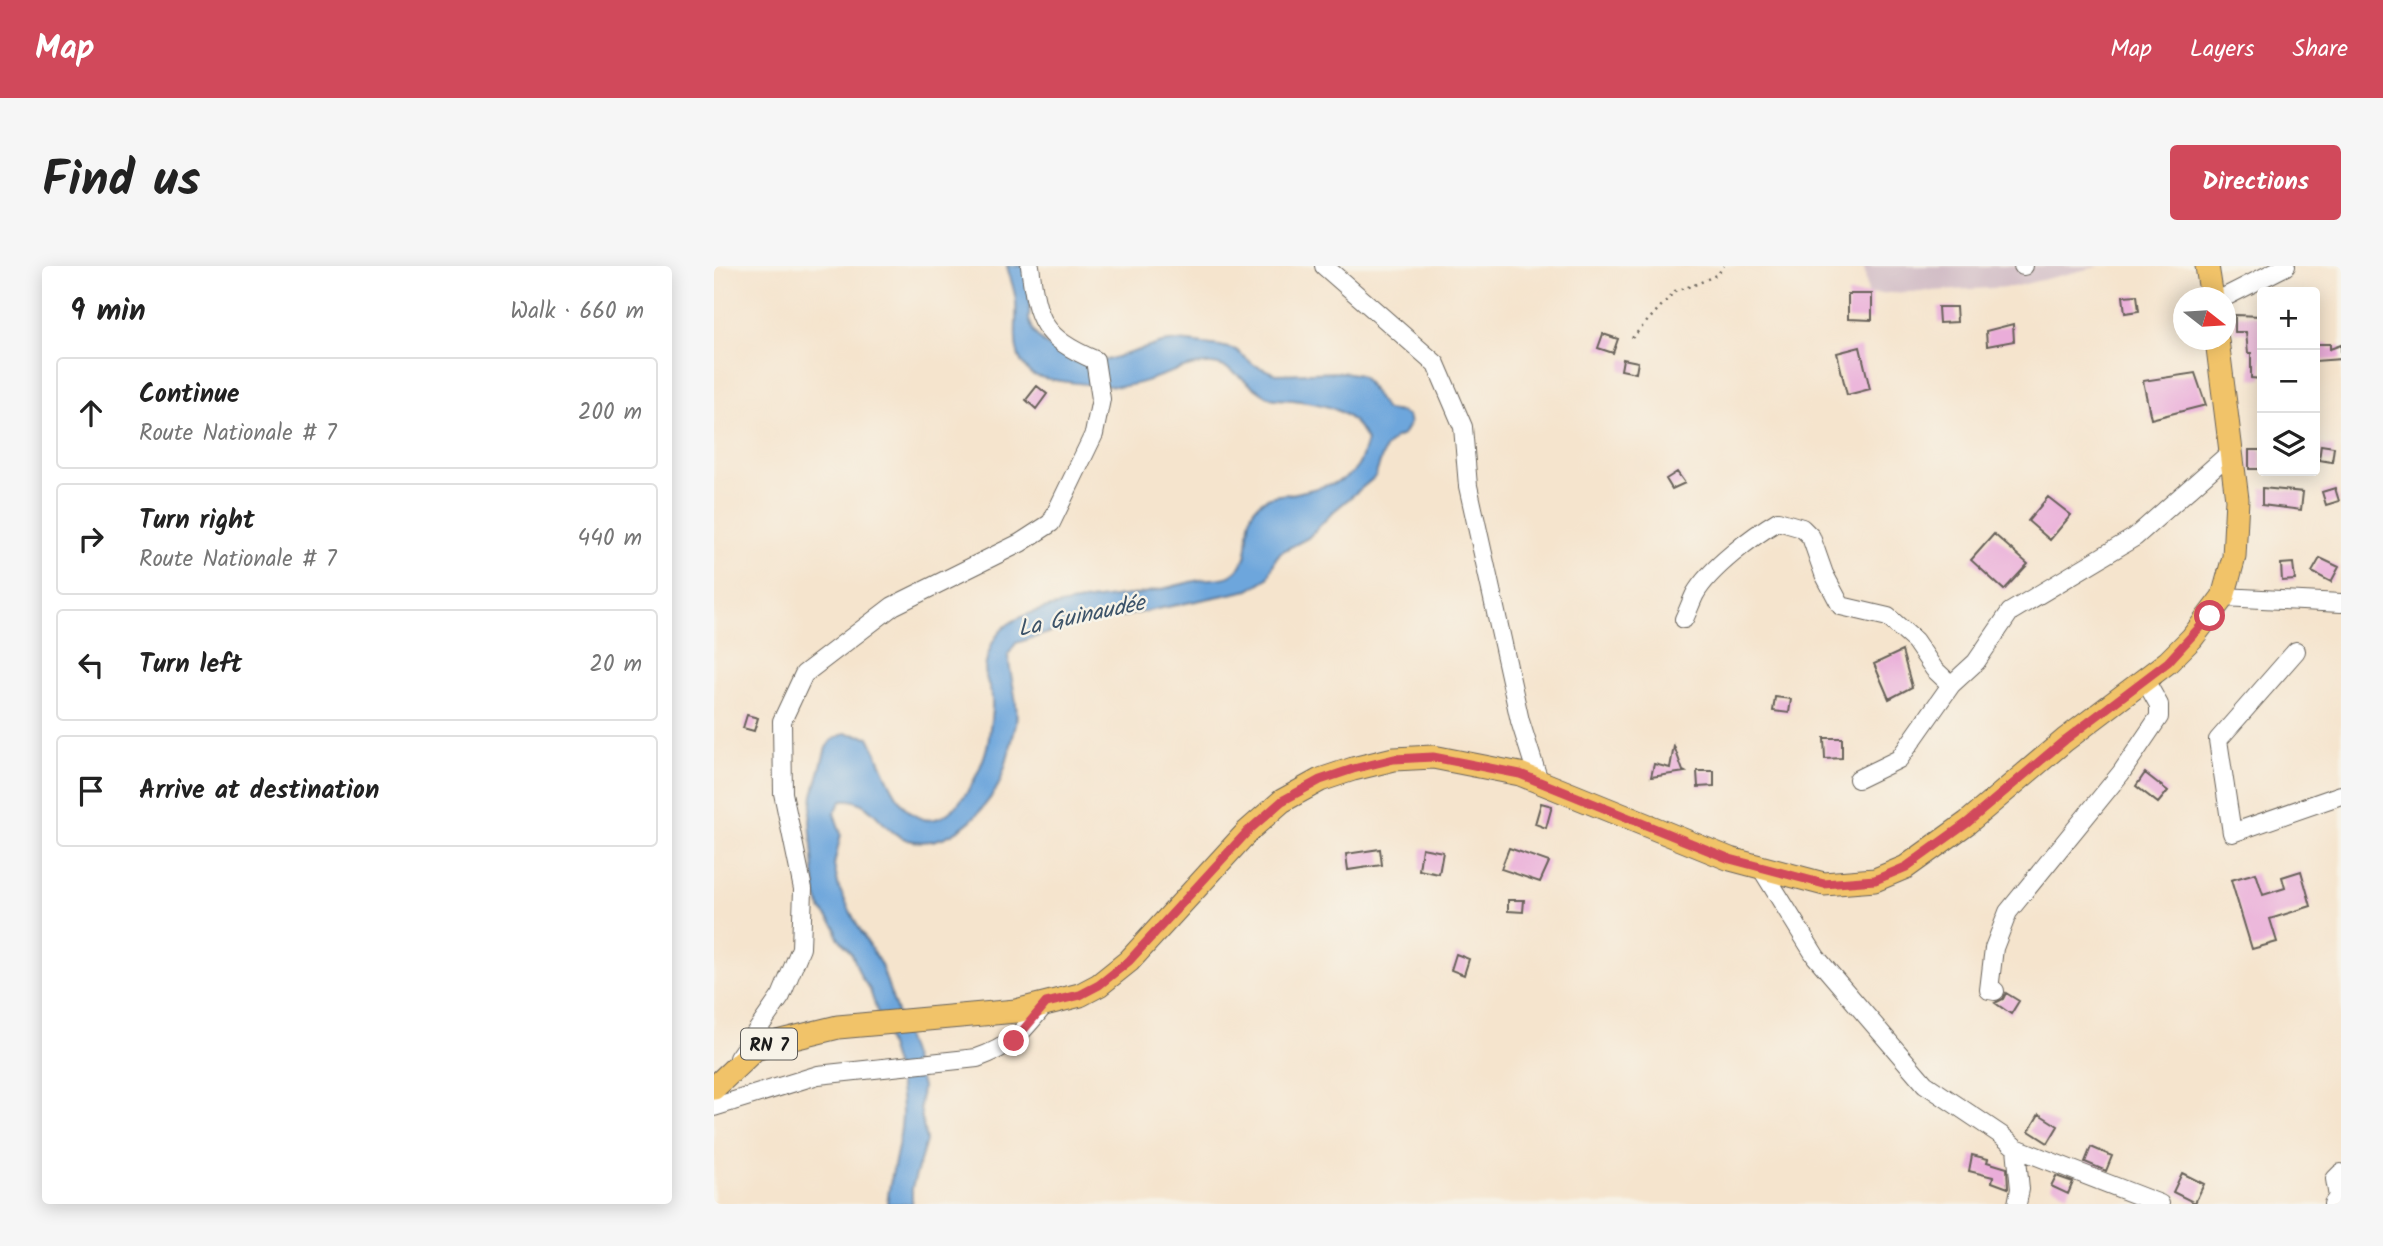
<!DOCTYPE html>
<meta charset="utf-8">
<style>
:root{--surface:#fff;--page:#f6f6f6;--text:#222;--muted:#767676;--line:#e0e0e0;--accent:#d1495b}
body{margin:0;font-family:Kalam,sans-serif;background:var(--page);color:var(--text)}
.controls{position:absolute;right:21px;top:21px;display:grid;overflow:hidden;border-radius:7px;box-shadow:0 4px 18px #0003}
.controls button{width:63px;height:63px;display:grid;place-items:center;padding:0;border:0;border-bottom:2px solid var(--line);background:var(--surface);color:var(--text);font:35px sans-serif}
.compass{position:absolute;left:1459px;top:21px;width:63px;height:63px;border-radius:50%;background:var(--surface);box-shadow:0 4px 18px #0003;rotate:107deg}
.stop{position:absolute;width:21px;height:21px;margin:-16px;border:5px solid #d1495b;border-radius:50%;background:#fff}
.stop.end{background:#d1495b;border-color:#fff;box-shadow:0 2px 7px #0008}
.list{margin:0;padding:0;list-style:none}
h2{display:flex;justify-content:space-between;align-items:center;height:91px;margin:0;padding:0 28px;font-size:30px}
h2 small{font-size:23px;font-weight:400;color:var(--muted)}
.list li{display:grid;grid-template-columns:46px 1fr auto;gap:21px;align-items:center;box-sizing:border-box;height:112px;margin:0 14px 14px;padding:0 14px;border:2px solid var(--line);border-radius:7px}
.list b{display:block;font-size:26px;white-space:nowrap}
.list p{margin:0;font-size:23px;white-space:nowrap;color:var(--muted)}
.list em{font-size:23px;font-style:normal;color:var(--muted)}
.icon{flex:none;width:38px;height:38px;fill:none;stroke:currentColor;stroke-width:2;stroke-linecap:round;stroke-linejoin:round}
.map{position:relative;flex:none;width:1627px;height:938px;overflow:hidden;border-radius:7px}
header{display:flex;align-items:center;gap:42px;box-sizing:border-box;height:98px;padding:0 35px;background:var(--accent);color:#fff}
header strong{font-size:33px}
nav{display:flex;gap:38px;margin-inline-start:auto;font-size:24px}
.intro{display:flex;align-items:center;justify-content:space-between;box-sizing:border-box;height:168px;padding:0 42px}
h1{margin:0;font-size:49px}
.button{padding:18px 32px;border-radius:7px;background:var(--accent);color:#fff;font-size:24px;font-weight:700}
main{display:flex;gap:42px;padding:0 42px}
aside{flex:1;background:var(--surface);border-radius:7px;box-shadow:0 4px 18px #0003}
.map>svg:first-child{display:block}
</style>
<header>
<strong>Map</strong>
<nav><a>Map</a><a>Layers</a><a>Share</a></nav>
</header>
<div class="intro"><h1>Find us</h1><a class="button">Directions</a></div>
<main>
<aside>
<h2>9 min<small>Walk · 660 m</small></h2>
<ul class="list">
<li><svg class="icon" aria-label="ahead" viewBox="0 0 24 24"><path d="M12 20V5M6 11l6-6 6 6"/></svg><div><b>Continue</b><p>Route Nationale # 7</p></div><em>200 m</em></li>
<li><svg class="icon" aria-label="right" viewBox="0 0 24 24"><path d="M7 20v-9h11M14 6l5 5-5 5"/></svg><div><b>Turn right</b><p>Route Nationale # 7</p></div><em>440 m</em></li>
<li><svg class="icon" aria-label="left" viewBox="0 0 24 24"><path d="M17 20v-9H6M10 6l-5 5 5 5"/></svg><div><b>Turn left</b></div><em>20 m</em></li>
<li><svg class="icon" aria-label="arrive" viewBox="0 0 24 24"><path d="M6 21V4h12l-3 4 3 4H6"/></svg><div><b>Arrive at destination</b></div></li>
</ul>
</aside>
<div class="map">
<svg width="1627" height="938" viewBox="0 0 1627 938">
<rect width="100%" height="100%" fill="#f7f3e8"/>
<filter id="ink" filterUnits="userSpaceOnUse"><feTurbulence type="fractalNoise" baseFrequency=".0143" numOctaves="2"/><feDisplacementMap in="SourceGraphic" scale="14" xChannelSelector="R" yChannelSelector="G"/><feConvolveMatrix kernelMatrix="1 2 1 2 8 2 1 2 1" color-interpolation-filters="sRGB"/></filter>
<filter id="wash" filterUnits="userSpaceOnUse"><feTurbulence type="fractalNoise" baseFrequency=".00686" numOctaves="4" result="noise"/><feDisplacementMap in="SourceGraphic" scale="28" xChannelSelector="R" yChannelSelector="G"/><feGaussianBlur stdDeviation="1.57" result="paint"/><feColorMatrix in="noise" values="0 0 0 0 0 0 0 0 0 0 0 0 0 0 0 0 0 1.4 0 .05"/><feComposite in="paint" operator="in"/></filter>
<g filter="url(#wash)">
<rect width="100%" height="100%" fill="#f5e4cd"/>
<path fill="#d2bdc6" d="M1150 0H1386L1298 21 1154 28Z"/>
<path fill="#6da6dc" stroke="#44617c" stroke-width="2" d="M293 0H311L316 27 315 54 321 68 332 79 360 95 393 94 448 77 465 75 506 80 522 84 540 99 562 108 630 106 645 109 651 114 672 144 687 146 694 150 696 157 689 169 681 172 671 182 661 211 620 245 594 272 567 286 562 292 554 312 535 324 347 363 302 377 294 389C296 411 305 436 302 458 299 471 290 509 284 520 266 551 233 584 194 574 167 566 159 531 128 534L120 547 127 568 120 599 125 622 142 657 167 699 208 820 206 842 212 875 198 922V938H173C176 907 188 878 188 846 188 805 168 763 156 724L147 711 138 688 123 670 122 662 107 643 102 628 96 555 99 529 112 482 117 475 131 467 155 471C167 495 176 526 195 546 199 549 204 551 209 553 243 561 272 498 275 470 276 459 279 444 278 433 276 420 269 410 272 397 276 380 281 367 296 357 326 337 388 333 424 328 445 325 465 318 486 314 496 312 508 314 517 309 549 290 517 246 556 231 564 228 573 229 582 227 601 222 633 218 644 200 648 193 650 183 653 175 638 143 611 138 579 134 572 133 563 134 557 132 537 124 521 99 497 98 466 97 440 117 410 120 396 121 325 115 316 107 295 89 304 59 302 36 301 24 296 12 293 0Z"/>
<g id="blocks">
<path fill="#eaadd9" d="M1134 28H1158V54L1134 53Z
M1423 29 1425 45 1411 47 1409 30Z
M1224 41H1242L1243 56 1225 57Z
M1521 49 1548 50V113L1537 112V87H1534L1532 66H1521Z
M1299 58 1300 75 1273 80 1272 65Z
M889 68 904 73 899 87 884 82Z
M1601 78H1616V83L1627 79V93L1601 95Z
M1146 81 1156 123 1133 129 1123 87Z
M909 93 924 96 922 107 907 104Z
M1481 107 1492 139 1437 153 1429 115Z
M323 120 333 128 322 143 312 134Z
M1607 179 1620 181 1618 196 1605 194Z
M1535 184H1547V203H1535Z
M963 206 971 217 958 223 952 213Z
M1548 222 1589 226 1587 244 1548 239Z
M1621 222 1625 235 1612 239 1608 226Z
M1334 231 1357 249 1336 274 1314 255Z
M1280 268 1314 298 1290 324 1257 294Z
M1606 292 1625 301 1617 316 1598 306Z
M1579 297 1581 314 1568 315 1567 298Z
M1188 385 1198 421 1175 433 1160 398Z
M1061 431 1077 433 1075 447 1059 445Z
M33 449 44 452 40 465 29 462Z
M1110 472H1128V492L1111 493Z
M960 480 969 505 971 506 937 511 940 498 956 502Z
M983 505H1000V520L984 521Z
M1431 507 1454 525 1444 537 1422 520Z
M827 537 838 540 832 562 821 558Z
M708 582 729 586 725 608 705 604Z
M795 582 835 596 826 616 787 603Z
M666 583 668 599 634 604 632 588Z
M1587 605 1597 640 1556 653 1563 676 1538 683 1517 614 1542 607 1549 629 1571 622 1568 611Z
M794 634H810L809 646 794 645Z
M742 688 755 693 750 709 737 704Z
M1292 727 1305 735 1297 748 1281 737 1289 733Z
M1325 848 1344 860 1334 877 1315 865Z
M1377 881 1398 890 1392 905 1371 896Z
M1258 889 1274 893 1273 896 1293 902 1294 922 1278 916 1279 911 1255 905Z
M1468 907 1490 918 1481 937 1459 926Z
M1342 910 1359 916 1354 928 1337 920Z"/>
</g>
</g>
<g filter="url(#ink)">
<use href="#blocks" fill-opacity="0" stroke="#68625a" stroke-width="2"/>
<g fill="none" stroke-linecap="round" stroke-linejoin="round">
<defs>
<path id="minor" d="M610 0 722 98 749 161 754 220 806 455 825 515
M1309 0H1310
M1509 32 1572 0
M1509 331 1627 337
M970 353C974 345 977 336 981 328 995 303 1040 269 1064 255L1088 262 1097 271 1110 308 1127 340 1174 351 1201 375 1220 403 1237 419
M1582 385 1504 474 1518 567 1627 529
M1144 513 1185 493 1237 419 1262 396 1296 346 1421 271 1517 186
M1047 602 1102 691 1211 818 1287 869 1302 882 1446 938
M1281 725 1275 724 1280 682 1294 646 1407 507 1445 451V439L1431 414
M24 792 67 730 87 682 89 623 69 527 68 455 90 408 179 340 306 277 337 257 380 168 387 133 381 94C328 71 323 55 316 0
M0 841 104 809 263 792C300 779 307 767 332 737
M1302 882 1306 923 1303 938
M1619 938 1624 931 1621 913 1627 907"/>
<path id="major" d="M1493 0 1498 32
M0 822 41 783 63 776 124 761 302 745 366 729 385 719 415 695 534 565 568 535 606 514 639 503 680 493 719 491 806 508 1016 593 1110 618 1161 614 1192 601 1253 557 1351 474 1454 396 1478 372 1509 331 1520 291 1523 233 1503 74"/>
</defs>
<use href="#minor" stroke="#68625a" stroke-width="20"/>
<use href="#major" stroke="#68625a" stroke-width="25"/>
<path stroke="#68625a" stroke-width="2.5" stroke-dasharray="2 5" stroke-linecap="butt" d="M918 72 961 25 983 18 1004 8 1010 0"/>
<use href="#minor" stroke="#fff" stroke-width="18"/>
<use href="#major" stroke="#f1c369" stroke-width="23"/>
</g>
</g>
<g fill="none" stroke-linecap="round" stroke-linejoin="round" filter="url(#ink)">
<path stroke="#d1495b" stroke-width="9" d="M300 775 332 737 366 729 385 719 415 695 534 565 568 535 606 514 639 503 680 493 719 491 806 508 1016 593 1110 618 1161 614 1192 601 1253 557 1351 474 1454 396 1496 350"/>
</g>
<g text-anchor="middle" stroke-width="5" stroke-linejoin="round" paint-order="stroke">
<rect fill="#f7f3e8" stroke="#5e5c59" stroke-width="2" x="27" y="762.5" width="56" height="31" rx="5"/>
<g font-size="19" font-weight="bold" fill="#1c1c1c">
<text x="55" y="785">RN 7</text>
</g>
<g font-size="23" font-style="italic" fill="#3c5369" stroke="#f7f3e8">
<text transform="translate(367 349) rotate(-12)" y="8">La Guinaudée</text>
</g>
</g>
</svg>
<div class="controls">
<button>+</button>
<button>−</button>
<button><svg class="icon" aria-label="layers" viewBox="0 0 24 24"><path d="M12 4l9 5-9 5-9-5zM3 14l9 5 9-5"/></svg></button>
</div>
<svg class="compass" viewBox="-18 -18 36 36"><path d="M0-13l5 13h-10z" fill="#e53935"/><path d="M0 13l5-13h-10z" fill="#767676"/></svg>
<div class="stop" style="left:1496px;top:350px"></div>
<div class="stop end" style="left:300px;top:775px"></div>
</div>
</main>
